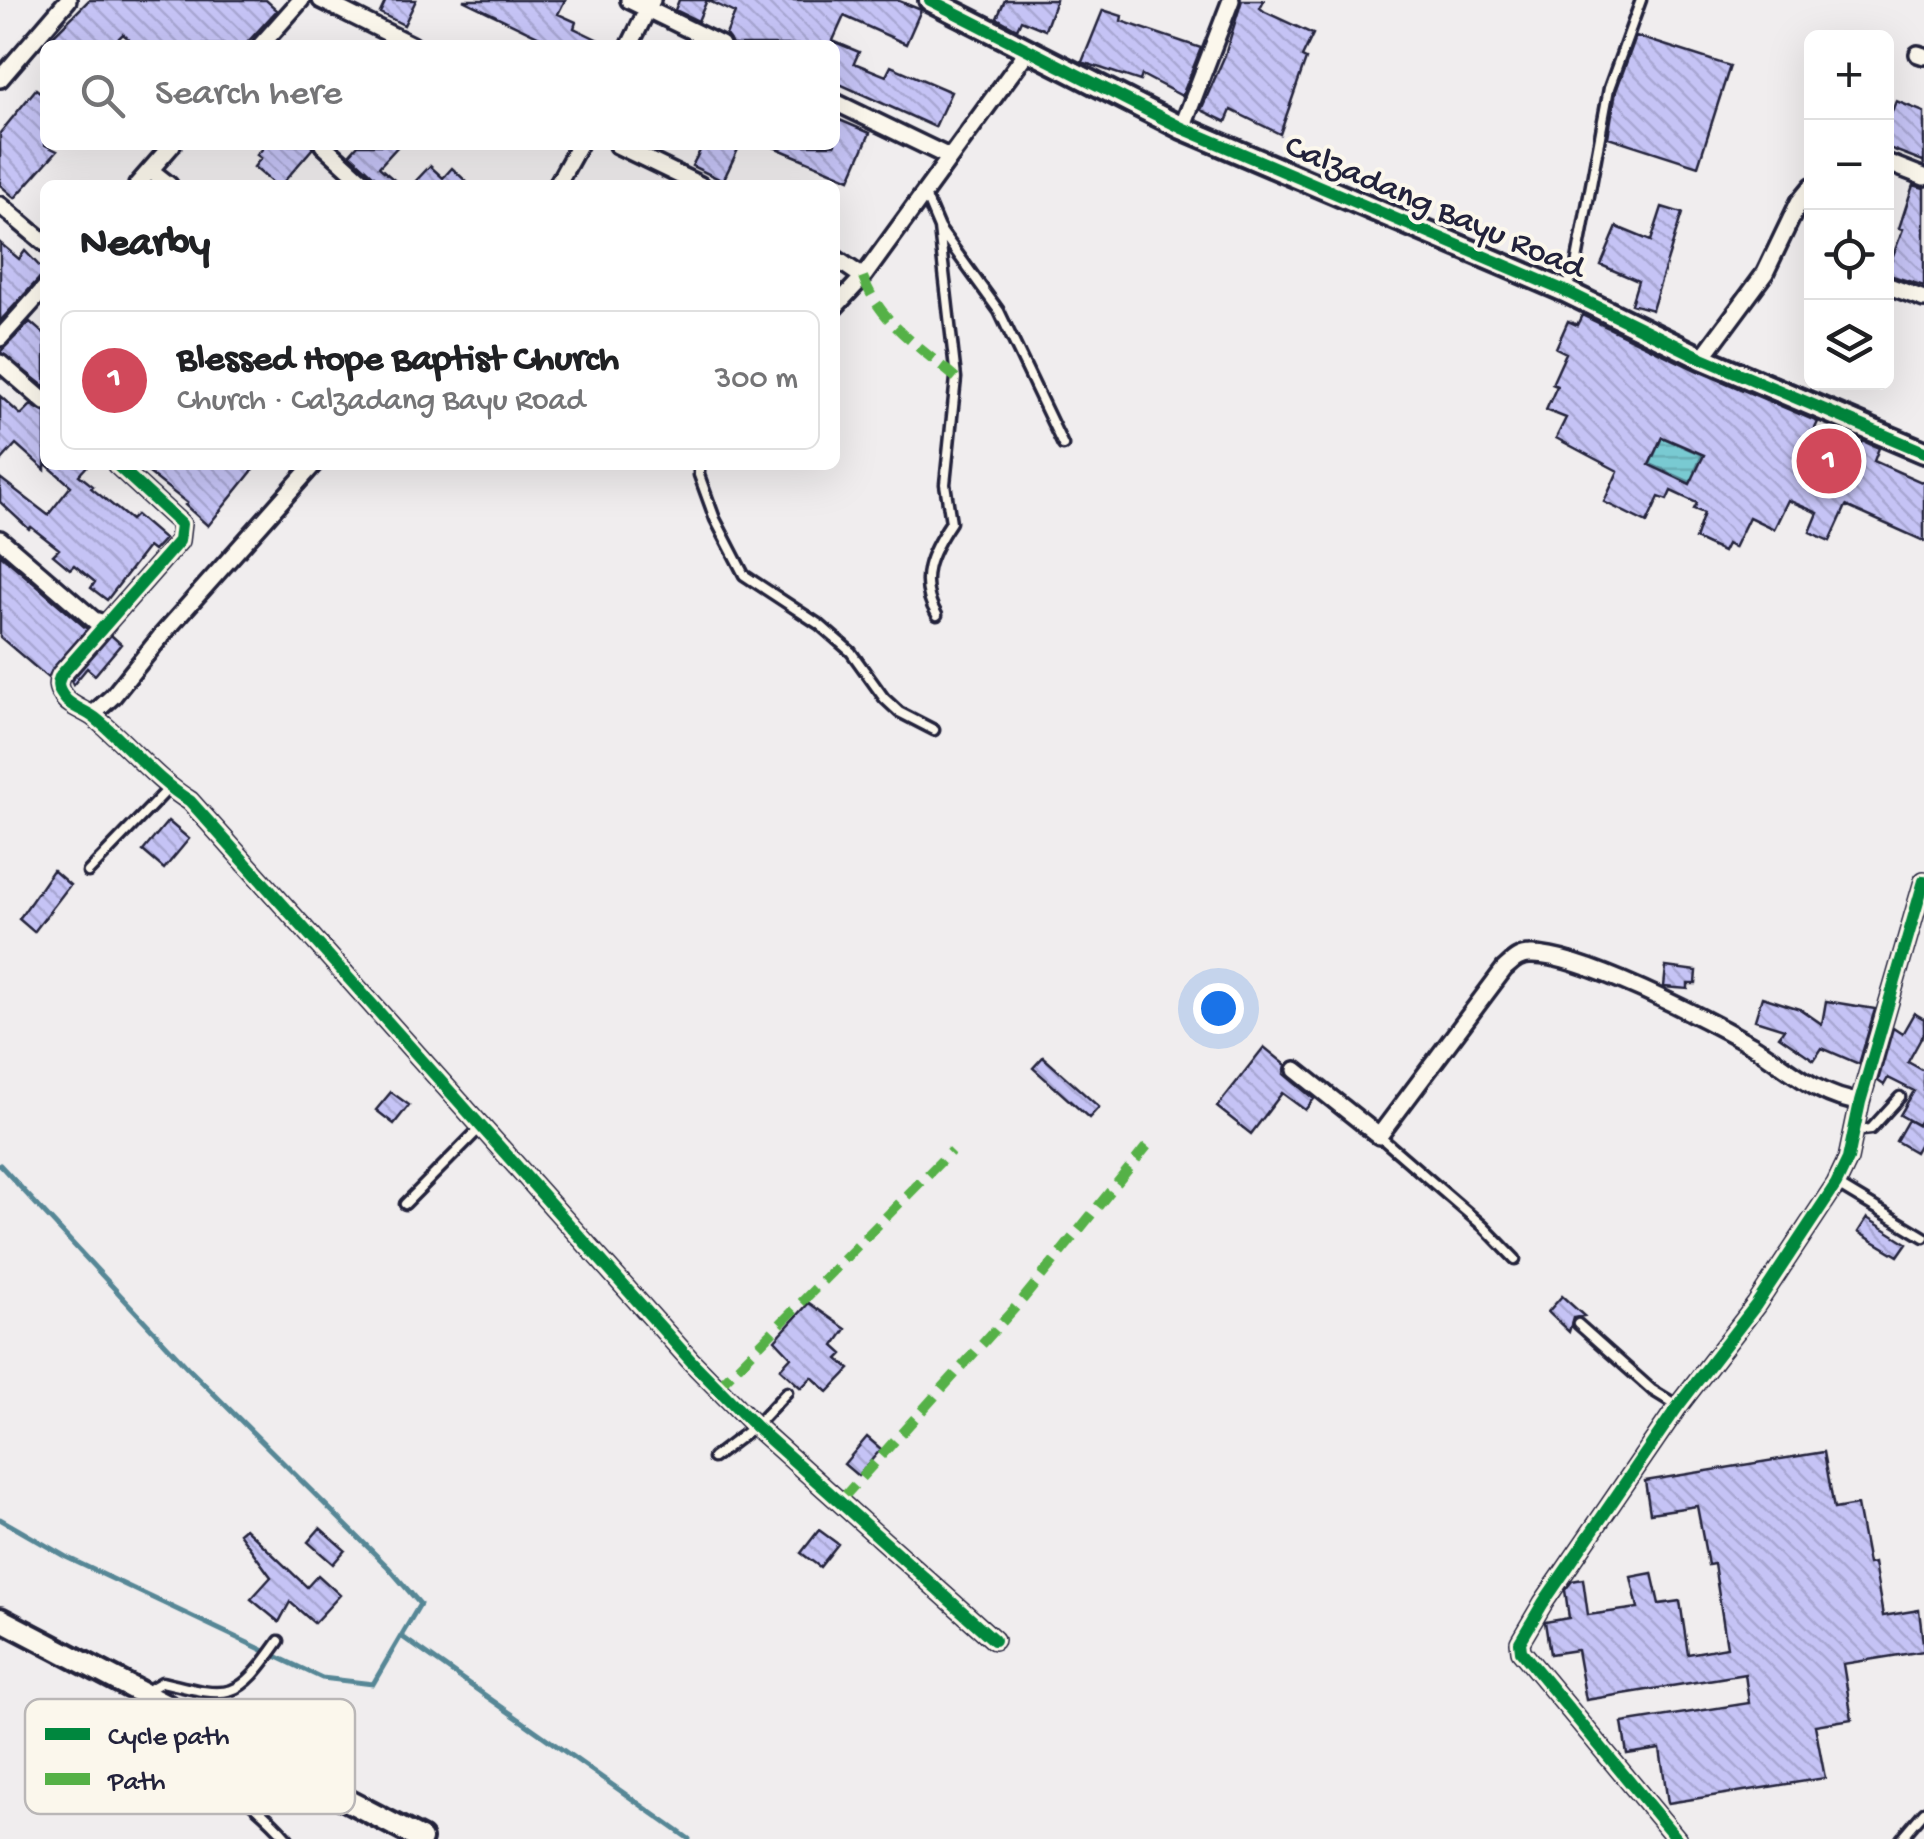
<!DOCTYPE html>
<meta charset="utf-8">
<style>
:root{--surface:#fff;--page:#f6f6f6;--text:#202124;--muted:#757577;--line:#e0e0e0;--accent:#d1495b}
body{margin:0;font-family:"Gochi Hand",sans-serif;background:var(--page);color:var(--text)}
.controls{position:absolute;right:30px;top:30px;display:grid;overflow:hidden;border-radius:15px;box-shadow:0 10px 40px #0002}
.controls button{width:90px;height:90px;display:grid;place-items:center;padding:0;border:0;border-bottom:2px solid var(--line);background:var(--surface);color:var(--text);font:50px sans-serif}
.you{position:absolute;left:1218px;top:1008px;width:35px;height:35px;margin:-25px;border:8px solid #fff;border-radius:50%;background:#1a73e8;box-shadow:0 0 0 15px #1a73e833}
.badge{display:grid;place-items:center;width:65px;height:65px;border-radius:50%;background:var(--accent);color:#fff;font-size:32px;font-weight:700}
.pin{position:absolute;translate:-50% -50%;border:5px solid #fff;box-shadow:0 2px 10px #0006}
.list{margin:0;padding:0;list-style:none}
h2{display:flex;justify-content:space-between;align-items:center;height:130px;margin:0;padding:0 40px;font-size:42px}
h2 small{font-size:32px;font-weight:400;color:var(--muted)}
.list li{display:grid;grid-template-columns:65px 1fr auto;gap:30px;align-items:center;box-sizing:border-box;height:140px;margin:0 20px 20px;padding:0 20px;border:2px solid var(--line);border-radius:15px}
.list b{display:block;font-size:38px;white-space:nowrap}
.list p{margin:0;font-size:32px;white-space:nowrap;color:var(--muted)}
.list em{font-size:32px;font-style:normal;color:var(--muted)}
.icon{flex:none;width:55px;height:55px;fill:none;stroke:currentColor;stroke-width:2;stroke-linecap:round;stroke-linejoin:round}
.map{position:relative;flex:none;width:1924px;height:1839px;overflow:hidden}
.search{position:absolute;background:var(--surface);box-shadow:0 10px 40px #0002;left:40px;top:40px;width:800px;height:110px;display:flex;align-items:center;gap:25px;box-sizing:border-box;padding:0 35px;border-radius:15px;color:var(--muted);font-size:38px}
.panel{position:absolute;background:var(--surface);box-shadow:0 10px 40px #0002;left:40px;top:180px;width:800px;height:290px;border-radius:15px}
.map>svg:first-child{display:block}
</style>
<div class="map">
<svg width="1924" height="1839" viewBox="0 0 1924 1839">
<defs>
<pattern id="water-rules" width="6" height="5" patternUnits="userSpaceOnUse" patternTransform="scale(2.5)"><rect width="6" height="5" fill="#79cad2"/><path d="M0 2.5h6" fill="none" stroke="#68adb5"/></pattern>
<pattern id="building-back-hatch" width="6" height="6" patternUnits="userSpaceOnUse" patternTransform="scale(2.5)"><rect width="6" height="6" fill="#c5c3f5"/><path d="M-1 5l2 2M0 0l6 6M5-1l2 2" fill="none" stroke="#a9a7d3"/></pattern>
</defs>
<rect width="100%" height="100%" fill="#f0edee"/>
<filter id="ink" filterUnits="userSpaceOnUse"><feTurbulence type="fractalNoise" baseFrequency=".01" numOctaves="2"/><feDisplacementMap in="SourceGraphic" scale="20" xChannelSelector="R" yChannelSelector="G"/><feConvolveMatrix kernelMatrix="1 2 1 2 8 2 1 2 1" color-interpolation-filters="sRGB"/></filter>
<g filter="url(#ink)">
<path fill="url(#water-rules)" stroke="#568796" stroke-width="2.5" d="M1662 437 1702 455 1695 471 1701 474 1697 485 1650 464Z"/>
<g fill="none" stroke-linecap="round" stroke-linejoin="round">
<path stroke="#568796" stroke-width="5" d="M0 1165 187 1367 388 1567 420 1604 401 1636
M0 1519 66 1557 322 1678 373 1684 401 1636 689 1839"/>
</g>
<path fill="url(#building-back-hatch)" stroke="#22223b" stroke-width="2.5" fill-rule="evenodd" d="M89 0H266L277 10 245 45H135L123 34 112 45H44Z
M386 0H416L404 25 380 13Z
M463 0H565L558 14 576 22 574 28 609 45H556Z
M679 0H897L921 10 906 44 844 16 831 45H732L726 35 735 13 707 0 698 21 675 10Z
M1005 0H1056L1045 30 1021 20 1017 29 997 18Z
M1242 0H1264L1260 8 1265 12 1313 34 1302 57 1306 59 1280 134 1231 110 1226 122 1201 110 1225 55Z
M1103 10 1122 16 1121 21 1201 48 1182 96 1142 75 1140 81 1082 62Z
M1636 36 1730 66 1698 166 1608 137 1616 91Z
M835 42 859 52 854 63 886 76 891 66 951 92 935 127 835 82Z
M36 89 45 96V145L57 151 15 198 0 185V133Z
M1896 101 1924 112V165L1923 161 1886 147V126Z
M835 118 870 133 850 179 769 145H835Z
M266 145H312V149L281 185H275L254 167 261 158 257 155Z
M358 145H399L379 167 400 185H378L375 177 350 154Z
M703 145H740L723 181 692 166Z
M430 166 443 178 452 168 470 185H412Z
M1913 185 1924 188V286L1886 274 1903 229 1899 228Z
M1662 207 1682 213 1652 310 1631 304 1638 281 1601 265 1617 227 1651 241Z
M0 243 19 259 25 251 45 272 0 321Z
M1582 315 1696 370 1818 422 1811 437 1816 439 1814 442 1854 461 1863 441 1879 448 1874 461 1924 483V541L1846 506 1830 541 1810 532 1818 513 1788 500 1774 529 1749 517 1734 548 1727 544 1723 552 1695 539 1704 513 1694 509 1697 503 1671 491 1667 500 1659 497 1647 523 1604 502 1618 471 1556 438 1566 418 1546 410 1557 386 1552 384 1566 353 1556 348 1568 321 1577 325ZM1662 437 1704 455 1690 484 1649 465Z
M30 322 45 335V387L0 352Z
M0 396 21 415 31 405 45 413V470L16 444 0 462Z
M47 465H88L79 475 93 486 91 488 131 520 136 515 164 539 153 551 148 547 107 600 91 588 95 582 74 565 70 569 53 555 59 549 31 527 29 529 0 502V478L48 515 71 486Z
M139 465H257L208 526 185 505 187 503Z
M0 554 87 629 53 668 48 678 0 637Z
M111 635 121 644 95 675 87 668 73 685 71 681Z
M168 821 189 839 164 869 143 851Z
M53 870 70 885 34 932 19 919Z
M1666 967 1697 971 1696 984H1688V989L1664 987Z
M1762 997 1800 1009 1822 1024 1826 1001 1875 1009 1859 1064 1822 1048 1814 1060 1779 1036 1784 1029 1755 1020Z
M1914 1013 1924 1019V1033L1908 1062 1924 1071V1114L1918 1125 1900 1115 1914 1091 1888 1078 1884 1085 1878 1081 1893 1028 1902 1034Z
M1264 1047 1286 1065 1284 1074 1314 1099 1305 1110 1282 1093 1251 1134 1217 1107Z
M1043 1057 1099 1107 1089 1118 1033 1068Z
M391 1092 409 1105 394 1124 376 1110Z
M1908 1120 1924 1129V1136L1915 1152 1896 1141Z
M1867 1218 1907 1243 1898 1256 1858 1232Z
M1562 1296 1584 1316 1573 1318 1569 1332 1548 1312Z
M809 1303 846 1329 834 1346 843 1354 838 1359 850 1369 828 1392 812 1377 801 1388 780 1369 791 1357 775 1340Z
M867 1437 881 1449 858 1476 844 1464Z
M1824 1452 1834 1509 1857 1505 1868 1564 1874 1563 1883 1616 1919 1610 1924 1651 1843 1664 1852 1719 1815 1725 1825 1778 1668 1803 1660 1749 1627 1754 1622 1723 1749 1703 1745 1674 1586 1700 1577 1650 1550 1654 1545 1622 1569 1618 1565 1590 1572 1581 1583 1579 1588 1615 1638 1608 1631 1577 1652 1573 1659 1604 1680 1601 1688 1654 1727 1647 1714 1564 1708 1565 1697 1506 1650 1513 1645 1481Z
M245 1528 307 1587 318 1575 340 1595 314 1623 290 1602 279 1622 251 1599 271 1577 239 1533Z
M320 1528 345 1550 333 1564 308 1542Z
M819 1530 838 1544 820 1567 801 1553Z"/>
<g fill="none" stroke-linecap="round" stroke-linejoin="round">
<defs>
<path id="lane" d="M925 195 939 228 999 311 1063 445
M1565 291 1575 271 1609 88 1641 0
M699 465V475L715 519 744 575 820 625 851 652 884 698 899 712 934 730
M937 615C916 580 931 552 951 522L945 484 956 378 939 228
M88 872 169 788
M1854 1131 1871 1129 1900 1097
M1379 1136 1483 1226 1515 1259
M1836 1184 1924 1237
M405 1204 480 1128
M1578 1324 1652 1390 1678 1406
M713 1458 755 1426 787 1392
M279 1641C237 1701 231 1699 162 1682L143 1693 142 1707C184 1758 245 1789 288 1839
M1901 1839 1924 1812"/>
<path id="street" d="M321 0 412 45
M629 0 721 45
M261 45 301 0
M630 45 652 0
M1918 54 1924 56
M0 79 68 0
M835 102 949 157
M1182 128 1231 0
M323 145 367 185
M617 145 700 185
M1886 162 1924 177
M150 170 169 185
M137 185 172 145
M557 185 579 145
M0 205 45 243
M835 258 863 277
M1886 285 1924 299
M835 307 863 277 1029 49
M0 338 45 288
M1702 358 1765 273 1799 202 1812 186
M0 363 45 402
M117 465 181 524 179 541 61 675C57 683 57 688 63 696 70 707 85 710 95 718 128 744 154 779 190 801L692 1362 755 1426 994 1640
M0 539 94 620 107 624
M92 715 113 696 162 635 313 465
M1296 1070 1379 1136 1504 969C1513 961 1518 955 1530 955 1580 953 1706 1019 1752 1045 1786 1066 1819 1098 1860 1102
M1677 1839 1521 1651 1520 1642 1543 1603 1678 1406 1756 1305 1836 1184 1848 1159 1860 1102 1924 881"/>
<path id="secondary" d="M930 0 1182 128 1565 291 1702 358 1924 452
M0 1619 421 1839"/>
</defs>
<use href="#lane" stroke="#22223b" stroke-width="15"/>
<use href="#street" stroke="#22223b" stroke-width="22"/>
<use href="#secondary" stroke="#22223b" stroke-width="28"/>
<use href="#lane" stroke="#fbf7ec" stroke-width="8"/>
<use href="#street" stroke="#fbf7ec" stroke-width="15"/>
<use href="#secondary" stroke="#fbf7ec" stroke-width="20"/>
<path stroke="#55b146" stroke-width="10" stroke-dasharray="20 10" stroke-linecap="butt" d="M863 277C880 323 920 347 956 378
M717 1388 951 1151
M841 1500 1023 1299 1147 1146"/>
<defs>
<path id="cycleway" d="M930 0 1182 128 1565 291 1702 358 1924 452
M117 465 181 524 179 541 61 675C57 683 57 688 63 696 70 707 85 710 95 718 128 744 154 779 190 801L692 1362 755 1426 994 1640
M1677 1839 1521 1651 1520 1642 1543 1603 1678 1406 1756 1305 1836 1184 1848 1159 1860 1102 1924 881"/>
</defs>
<use href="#cycleway" stroke="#fbf7ec" stroke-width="19"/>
<use href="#cycleway" stroke="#00873e" stroke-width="12"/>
</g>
</g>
<g text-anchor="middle" stroke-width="8" stroke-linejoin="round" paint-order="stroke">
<g font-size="35" fill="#22223b" stroke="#fbf7ec">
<text transform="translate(1436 204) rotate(23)" y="12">Calzadang Bayu Road</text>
</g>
</g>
<rect x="25" y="1699" width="330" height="115" rx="15" fill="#fbf7ec" stroke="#bab7b7" stroke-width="2.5"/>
<rect x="45" y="1728" width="45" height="12" fill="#00873e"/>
<rect x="45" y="1773" width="45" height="12" fill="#55b146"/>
<g font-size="28" fill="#22223b">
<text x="108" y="1744">Cycle path</text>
<text x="108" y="1789">Path</text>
</g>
</svg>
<div class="controls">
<button>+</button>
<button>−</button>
<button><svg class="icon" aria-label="locate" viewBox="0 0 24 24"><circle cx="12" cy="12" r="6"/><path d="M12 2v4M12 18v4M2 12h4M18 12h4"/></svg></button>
<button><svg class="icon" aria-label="layers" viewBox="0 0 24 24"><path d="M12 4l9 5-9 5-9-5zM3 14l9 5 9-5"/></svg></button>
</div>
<div class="you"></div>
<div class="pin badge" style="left:1829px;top:461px">1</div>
<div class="search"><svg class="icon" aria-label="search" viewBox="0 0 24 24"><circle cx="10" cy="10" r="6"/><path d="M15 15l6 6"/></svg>Search here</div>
<section class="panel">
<h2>Nearby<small></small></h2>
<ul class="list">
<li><span class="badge">1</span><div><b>Blessed Hope Baptist Church</b><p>Church · Calzadang Bayu Road</p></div><em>300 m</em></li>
</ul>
</section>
</div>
